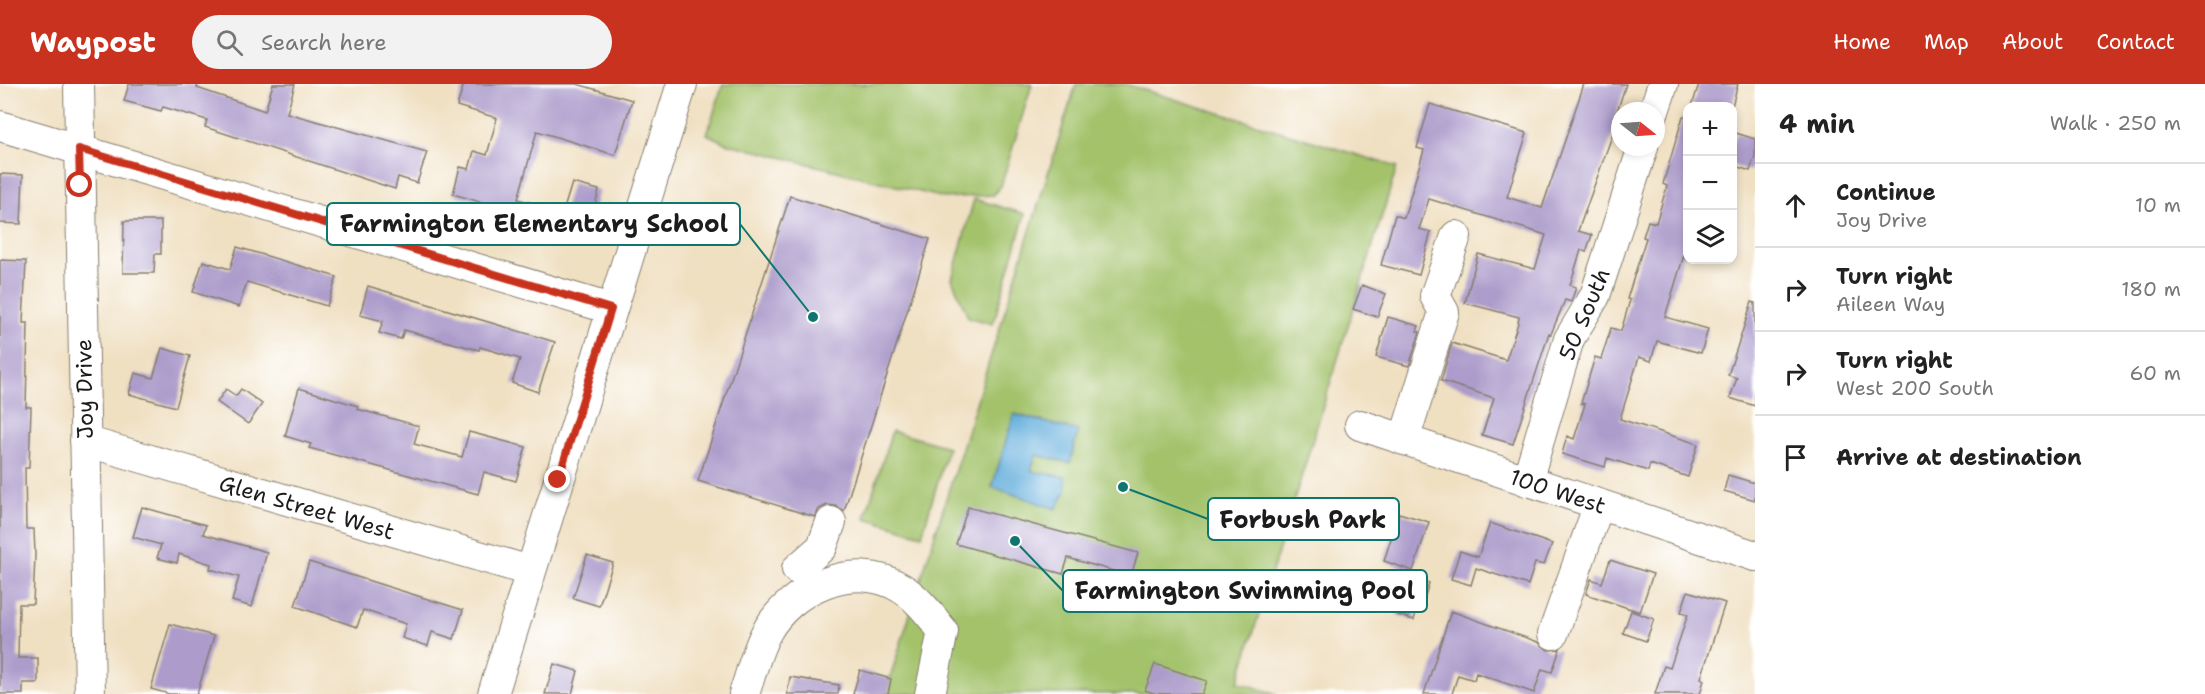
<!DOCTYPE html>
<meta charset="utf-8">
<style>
:root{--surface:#fff;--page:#f2f2f2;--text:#222;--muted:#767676;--line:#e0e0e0;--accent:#c8321e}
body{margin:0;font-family:"Shantell Sans",sans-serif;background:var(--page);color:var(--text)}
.controls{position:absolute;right:18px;top:18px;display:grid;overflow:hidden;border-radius:12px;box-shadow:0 3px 9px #0003}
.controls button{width:54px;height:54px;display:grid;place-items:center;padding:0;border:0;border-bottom:2px solid var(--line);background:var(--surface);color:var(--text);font:30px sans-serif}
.compass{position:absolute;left:1611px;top:18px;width:54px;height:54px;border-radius:50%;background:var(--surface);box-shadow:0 3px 9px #0003;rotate:107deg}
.stop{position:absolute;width:18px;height:18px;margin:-14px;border:4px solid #c8321e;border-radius:50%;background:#fff}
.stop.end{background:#c8321e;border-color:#fff;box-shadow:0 2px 6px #0008}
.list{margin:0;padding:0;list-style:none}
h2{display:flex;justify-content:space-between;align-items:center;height:78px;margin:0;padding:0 24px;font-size:26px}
h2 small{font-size:20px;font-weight:400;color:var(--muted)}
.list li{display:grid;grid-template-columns:39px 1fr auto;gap:18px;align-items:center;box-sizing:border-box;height:84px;padding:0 24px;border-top:2px solid var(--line)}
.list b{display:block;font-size:22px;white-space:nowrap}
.list p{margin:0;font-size:20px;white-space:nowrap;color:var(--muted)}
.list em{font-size:20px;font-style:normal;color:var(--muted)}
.icon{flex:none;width:33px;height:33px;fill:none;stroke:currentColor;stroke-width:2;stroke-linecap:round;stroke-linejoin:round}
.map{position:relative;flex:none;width:1755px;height:610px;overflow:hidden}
header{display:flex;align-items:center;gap:36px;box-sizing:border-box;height:84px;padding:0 30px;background:var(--accent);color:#fff}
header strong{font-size:28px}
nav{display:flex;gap:33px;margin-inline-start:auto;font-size:21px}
.search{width:420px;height:54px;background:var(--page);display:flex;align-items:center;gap:15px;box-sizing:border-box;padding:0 21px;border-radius:33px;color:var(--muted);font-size:22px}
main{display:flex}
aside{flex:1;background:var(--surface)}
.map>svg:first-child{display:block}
</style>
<header>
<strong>Waypost</strong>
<div class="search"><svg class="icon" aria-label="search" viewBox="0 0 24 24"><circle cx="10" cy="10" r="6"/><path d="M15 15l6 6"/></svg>Search here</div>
<nav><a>Home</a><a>Map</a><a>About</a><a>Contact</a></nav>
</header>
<main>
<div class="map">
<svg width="1755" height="610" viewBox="0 0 1755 610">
<rect width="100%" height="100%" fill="#fff"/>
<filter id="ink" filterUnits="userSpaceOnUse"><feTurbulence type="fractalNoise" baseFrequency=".0167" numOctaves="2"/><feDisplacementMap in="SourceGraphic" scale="12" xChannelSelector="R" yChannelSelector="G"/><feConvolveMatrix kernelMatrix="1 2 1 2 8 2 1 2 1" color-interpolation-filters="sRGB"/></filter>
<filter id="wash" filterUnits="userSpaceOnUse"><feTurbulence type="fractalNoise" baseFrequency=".008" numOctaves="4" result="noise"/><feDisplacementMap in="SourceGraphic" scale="24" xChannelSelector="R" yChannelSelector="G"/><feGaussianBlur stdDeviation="1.35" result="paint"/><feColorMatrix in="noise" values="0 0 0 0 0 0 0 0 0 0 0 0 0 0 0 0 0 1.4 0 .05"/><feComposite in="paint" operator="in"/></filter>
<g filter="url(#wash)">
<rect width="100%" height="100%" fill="#f0e0c2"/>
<path fill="#a3c26a" stroke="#606f43" stroke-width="1.5" d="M723 0H1032L1001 102 993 111 944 114 725 59 707 50Z
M1076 0H1125L1397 83 1238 598 1277 610H885Z
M974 115 1025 130 993 240 968 233 952 195Z
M892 347 948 363 922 451 865 434Z"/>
<path fill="#63aedc" stroke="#40657c" stroke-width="1.5" d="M1014 330 1078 347 1070 379 1036 371 1031 387 1065 393 1066 407 1056 425 992 403Z"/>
<g id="blocks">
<path fill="#ac9bcb" d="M129 0H198L197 4 265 27 273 0H295L287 29 427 68 417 99 398 93 395 105 205 43 207 36 163 23 161 27 124 17Z
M464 0H577L632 16 615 71 537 47 518 115 563 128 572 99 599 106 584 161 538 148 540 143 489 129 491 121 453 110 460 83 469 85 474 67 487 71 497 34 457 22Z
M1584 0H1626L1614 37 1617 38 1578 147 1592 151 1586 168 1581 166 1570 201 1576 203 1571 218 1565 216 1551 250 1549 249 1513 360 1482 351 1494 314 1441 297 1452 259 1506 276 1518 239 1519 233 1465 219 1478 170 1535 185 1546 151 1429 115 1419 145 1431 148 1419 191 1381 181 1395 131 1404 134 1424 66 1417 64 1430 20 1527 49 1507 113 1542 124Z
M1699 0H1738L1732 22H1692Z
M1683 32 1688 33V172L1684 171 1665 233 1708 245 1701 269 1657 257 1651 277 1639 273 1620 335 1698 360 1688 393 1650 380 1648 387 1607 374 1605 383 1562 370 1567 352 1574 355 1585 320 1581 319 1595 273 1601 275 1611 244 1621 247 1630 216 1627 215 1646 154 1643 153 1648 137 1656 139 1667 102 1663 100Z
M1736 49 1755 55V72L1750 87 1732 81V60Z
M0 90 23 91 21 140 0 139Z
M790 112 930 155 844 427 836 422 827 421 819 425 815 433 698 397Z
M124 137H161V170H155L154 189H123Z
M237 163 337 193 327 222 247 198 239 223 193 208 203 177 230 185Z
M0 176 26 177 23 239H28L26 323H31L29 384H25L26 445H34L35 471 33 520H19L18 574H38V599H23V610H0Z
M1362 201 1386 210 1377 233 1353 225Z
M368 202 555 258 538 308 512 299 520 275 480 263 479 266 404 246 401 255 379 249 383 237 360 231Z
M1752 218 1755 219V322L1730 314 1737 294 1728 291Z
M1388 233 1419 242 1417 247 1420 248 1409 282 1376 273Z
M162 264 190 272 176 323 129 310 135 289 153 294Z
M299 304 358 322 357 325 419 342 414 360 462 373 469 348 526 363 516 397 484 388 478 410 309 364 311 360 285 352Z
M226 305 236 312 241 305 262 320 248 340 217 318Z
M1728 391 1755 399V416L1724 407Z
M142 423 206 441 203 450 267 468 252 523 232 517 239 493 210 485 211 480 179 470 177 479 157 474 161 461 133 453Z
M968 423 1138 469 1131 492 1068 474 1063 490 956 460Z
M1399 429 1429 438 1413 487 1384 477Z
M1490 439 1552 460 1544 481 1535 479 1528 501 1476 484 1471 501 1451 495 1460 467 1478 473Z
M587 471 613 479 599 522 573 514Z
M1610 476 1653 490 1640 528 1586 510 1591 495 1602 499Z
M309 478 463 526 454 555 432 548 428 562 402 554 406 540 363 526 357 543 295 522Z
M1401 490 1429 499 1421 526 1417 525 1414 536 1397 531 1400 518 1393 516Z
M1688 507 1725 519 1701 594 1704 596 1700 610H1655L1664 582 1670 584 1688 530 1681 528Z
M1451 527 1538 558 1548 566 1560 565 1552 588 1542 585 1534 609 1476 589 1474 596 1458 591 1452 610H1424Z
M1631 527 1654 535 1646 557 1623 549Z
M170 540 214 552 197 610H169L151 605Z
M554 580 578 587 572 610H545Z
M1155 580 1207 597 1202 610H1156L1145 606Z
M860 586 891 595 888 610H853Z
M790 593 839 601 838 610H787Z"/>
</g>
</g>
<g filter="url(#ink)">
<use href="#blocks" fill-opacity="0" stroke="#867e6f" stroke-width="1.5"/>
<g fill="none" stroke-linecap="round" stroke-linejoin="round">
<defs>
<path id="minor" d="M79 0 90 610
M1654 27 1663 0
M0 42 611 225
M1360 341 1755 472
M1404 356 1444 228 1435 212 1456 152
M85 357 530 487
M1527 397 1569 255 1595 212 1643 63
M797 485 822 463 831 438
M1553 550 1599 420
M493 610 682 0
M744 610C751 590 756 568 766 549 790 504 855 475 901 504 918 514 931 532 943 547L930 610"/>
</defs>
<use href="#minor" stroke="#867e6f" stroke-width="32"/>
<use href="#minor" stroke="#fff" stroke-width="30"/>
</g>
</g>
<g fill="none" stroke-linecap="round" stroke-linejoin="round" filter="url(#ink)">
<path stroke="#c8321e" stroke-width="8" d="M80 101 79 65 611 225 558 396"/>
</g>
<g text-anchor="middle" stroke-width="4.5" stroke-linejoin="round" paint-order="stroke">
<g font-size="22" fill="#1c1c1c" stroke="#fff">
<text transform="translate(1584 230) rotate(-67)" y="8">50 South</text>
<text transform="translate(84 305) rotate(-91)" y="8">Joy Drive</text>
<text transform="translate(1558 407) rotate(18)" y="8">100 West</text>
<text transform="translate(307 423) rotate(16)" y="8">Glen Street West</text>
</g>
</g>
<path fill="none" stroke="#0f766e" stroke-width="2" d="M813 233L740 140M1123 403L1208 435M1015 457L1063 507"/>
<g fill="#0f766e" stroke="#fff" stroke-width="2">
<circle cx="813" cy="233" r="6"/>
<circle cx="1123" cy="403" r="6"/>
<circle cx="1015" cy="457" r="6"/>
</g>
<g fill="#fff" stroke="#0f766e" stroke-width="2">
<rect x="327" y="119" width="413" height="42" rx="6"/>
<rect x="1208" y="414" width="191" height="42" rx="6"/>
<rect x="1063" y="486" width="364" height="42" rx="6"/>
</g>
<g font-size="24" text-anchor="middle" font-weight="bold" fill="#1c1c1c">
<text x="534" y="148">Farmington Elementary School</text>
<text x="1303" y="444">Forbush Park</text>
<text x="1245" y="515">Farmington Swimming Pool</text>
</g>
</svg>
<div class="controls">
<button>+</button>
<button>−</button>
<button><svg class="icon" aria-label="layers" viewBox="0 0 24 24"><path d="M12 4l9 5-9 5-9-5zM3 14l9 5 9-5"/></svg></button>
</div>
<svg class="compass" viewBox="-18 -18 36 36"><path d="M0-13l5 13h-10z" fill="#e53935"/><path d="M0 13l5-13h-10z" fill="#767676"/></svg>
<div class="stop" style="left:80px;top:101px"></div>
<div class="stop end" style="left:558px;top:396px"></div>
</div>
<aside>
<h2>4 min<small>Walk · 250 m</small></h2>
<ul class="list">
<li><svg class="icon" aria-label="ahead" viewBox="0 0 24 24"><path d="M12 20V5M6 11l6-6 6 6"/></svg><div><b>Continue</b><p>Joy Drive</p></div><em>10 m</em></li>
<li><svg class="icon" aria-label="right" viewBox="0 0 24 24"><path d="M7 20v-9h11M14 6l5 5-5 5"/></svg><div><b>Turn right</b><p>Aileen Way</p></div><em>180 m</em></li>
<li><svg class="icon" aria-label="right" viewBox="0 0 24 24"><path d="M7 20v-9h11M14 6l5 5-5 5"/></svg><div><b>Turn right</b><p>West 200 South</p></div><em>60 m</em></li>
<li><svg class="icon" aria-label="arrive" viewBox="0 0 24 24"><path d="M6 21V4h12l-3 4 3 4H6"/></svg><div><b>Arrive at destination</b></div></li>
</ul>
</aside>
</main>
